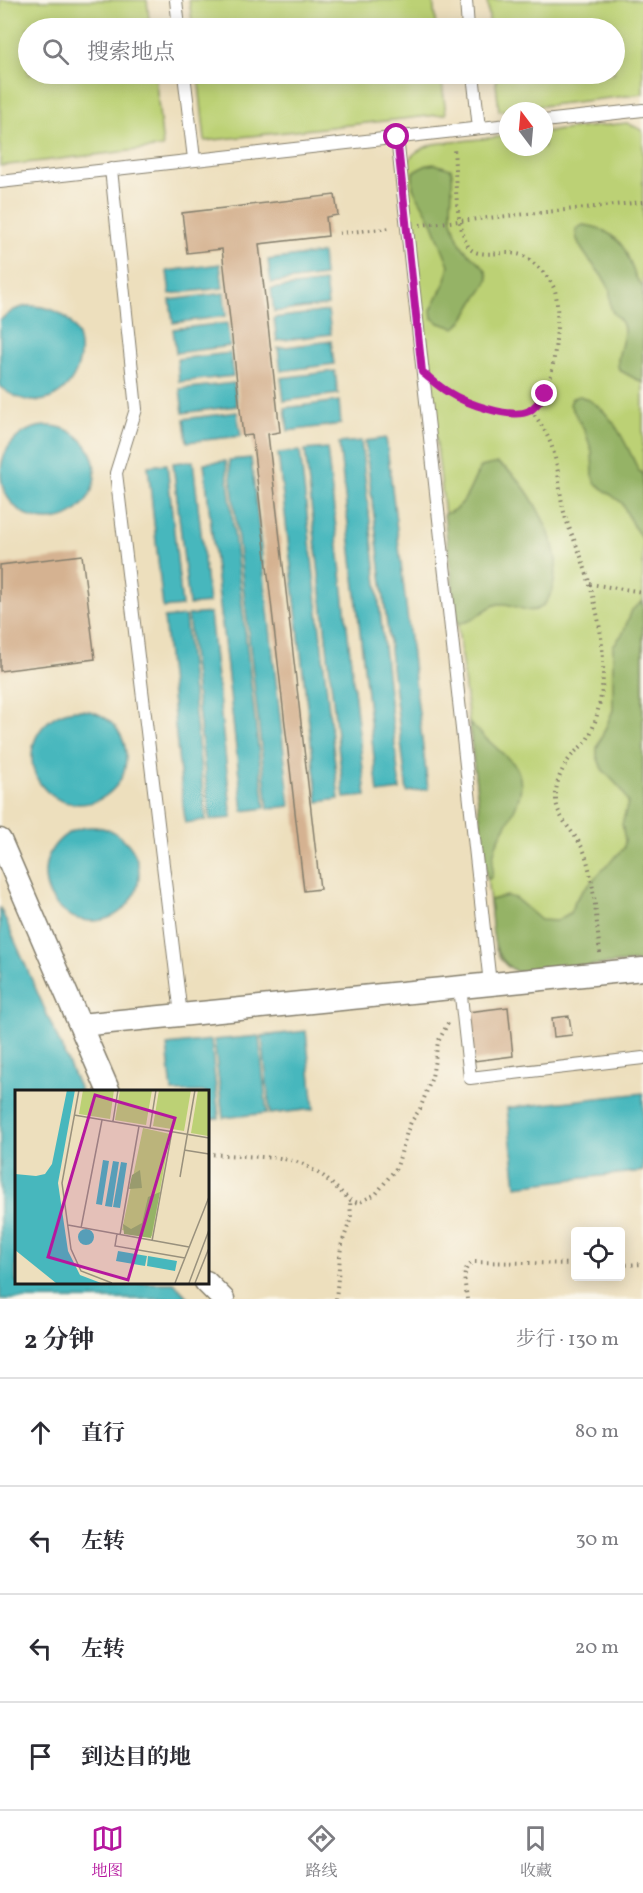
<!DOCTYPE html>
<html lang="zh">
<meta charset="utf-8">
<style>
:root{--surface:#fff;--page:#f7f7f7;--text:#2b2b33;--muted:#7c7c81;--line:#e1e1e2;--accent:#b5179e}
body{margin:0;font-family:Vollkorn,"Noto Serif SC",serif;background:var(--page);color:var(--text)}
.controls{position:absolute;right:18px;bottom:18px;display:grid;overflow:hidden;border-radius:6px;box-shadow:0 3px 15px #0003}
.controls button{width:54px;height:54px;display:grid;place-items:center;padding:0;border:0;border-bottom:2px solid var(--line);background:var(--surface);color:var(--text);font:30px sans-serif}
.compass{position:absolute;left:499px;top:102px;width:54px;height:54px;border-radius:50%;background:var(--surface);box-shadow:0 3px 15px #0003;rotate:344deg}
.stop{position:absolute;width:18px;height:18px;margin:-14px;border:4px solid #b5179e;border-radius:50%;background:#fff}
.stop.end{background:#b5179e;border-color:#fff;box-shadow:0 2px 6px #0008}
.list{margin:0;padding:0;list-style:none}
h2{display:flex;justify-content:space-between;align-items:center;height:78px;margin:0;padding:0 24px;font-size:26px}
h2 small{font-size:20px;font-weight:400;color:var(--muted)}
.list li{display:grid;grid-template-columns:39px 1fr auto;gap:18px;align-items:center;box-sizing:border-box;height:108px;padding:0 24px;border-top:2px solid var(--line)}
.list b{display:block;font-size:22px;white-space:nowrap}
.list em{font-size:20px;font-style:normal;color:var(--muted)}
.icon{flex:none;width:33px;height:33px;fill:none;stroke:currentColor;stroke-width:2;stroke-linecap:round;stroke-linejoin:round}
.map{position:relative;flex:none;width:643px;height:1299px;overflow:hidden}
.search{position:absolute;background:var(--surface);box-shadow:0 3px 15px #0003;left:18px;right:18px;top:18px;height:66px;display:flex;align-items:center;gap:15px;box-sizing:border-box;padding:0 21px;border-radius:33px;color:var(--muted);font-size:22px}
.sheet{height:510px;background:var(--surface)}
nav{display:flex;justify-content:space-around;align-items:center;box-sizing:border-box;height:84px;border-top:2px solid var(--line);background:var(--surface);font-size:16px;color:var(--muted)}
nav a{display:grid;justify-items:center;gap:3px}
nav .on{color:var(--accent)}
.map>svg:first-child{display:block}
</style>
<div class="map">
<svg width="643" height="1299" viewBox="0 0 643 1299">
<rect width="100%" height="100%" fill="#fbf7ec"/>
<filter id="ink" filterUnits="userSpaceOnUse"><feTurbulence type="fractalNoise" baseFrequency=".0167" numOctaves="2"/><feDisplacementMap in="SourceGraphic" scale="12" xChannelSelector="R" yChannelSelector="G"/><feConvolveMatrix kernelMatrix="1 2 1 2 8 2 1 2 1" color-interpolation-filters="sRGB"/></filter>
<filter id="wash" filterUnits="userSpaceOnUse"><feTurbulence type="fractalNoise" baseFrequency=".008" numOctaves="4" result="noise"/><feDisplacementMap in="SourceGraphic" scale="24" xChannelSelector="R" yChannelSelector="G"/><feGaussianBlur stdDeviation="1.35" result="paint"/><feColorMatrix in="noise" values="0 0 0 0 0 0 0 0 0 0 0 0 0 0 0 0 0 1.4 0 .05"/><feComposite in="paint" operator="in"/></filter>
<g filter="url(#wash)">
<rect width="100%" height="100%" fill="#eddfbd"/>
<path fill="#bcd175" stroke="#6c7648" stroke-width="1.5" d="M0 0H147L150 28H28V74H155L163 147 0 166Z
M189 0H433L436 28H193Z
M487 0H643V94L499 111 495 74H614V28H490Z
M198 74H441L446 114 205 141Z
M627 123 642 130 643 134V961L508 967 500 959 495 946 405 170C409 154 418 150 433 144L508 136V147H544V132Z"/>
<path fill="#95b366" stroke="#586841" stroke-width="1.5" d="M435 164 451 169C455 179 449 205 452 220 454 228 457 238 462 246 469 257 493 268 487 282 484 289 478 296 474 302 468 312 464 322 455 328L439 323 432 318 431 310 446 280 449 265 432 222 413 188V172L427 165Z
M583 225C602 226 622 239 628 257 634 270 633 276 643 287V383L619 370C615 356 624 344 624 330 624 321 616 317 612 311 608 304 612 296 609 288 601 269 574 250 576 229Z
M580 396C612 407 625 443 639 471L643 474V540L632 524 622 503 596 484 593 476 592 452 585 431 570 405 572 398Z
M497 463C525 476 551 529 556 559 557 566 555 574 554 582 552 592 548 604 538 609 526 615 511 601 498 604 482 608 475 624 457 623L444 514C468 508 469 485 481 467Z
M643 601V961L517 972C489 956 493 928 490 900L507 896 515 898 541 920 556 921 570 913 575 901 585 888 624 848 625 840 622 825 628 802 621 789 602 769 597 756V748L613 710V646L623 633 632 610Z
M469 723 513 763C534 790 507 820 496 845 492 855 493 867 492 877L487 880Z"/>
<path fill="#47b7bd" stroke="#326a6c" stroke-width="1.5" d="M322 253 324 276 271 283 268 260Z
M220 264 223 288 170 294 167 271Z
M325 282 328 305 274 312 271 289Z
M224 293 226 316 173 323 170 300Z
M26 306C122 304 76 445 0 387V320L14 310Z
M328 311 331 334 277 341 274 318Z
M227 323 230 346 176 353 173 329Z
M331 341 334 364 281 371 278 348Z
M230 353 233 376 179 382 177 359Z
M335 371 338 394 284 401 281 378Z
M234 383 237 406 183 413 180 389Z
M339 401 341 424 288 431 285 408Z
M237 412 241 436 187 442 184 419Z
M1 473a47 47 0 1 1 94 0a47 47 0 1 1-94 0Z
M386 438 428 789 407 792 365 441Z
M361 441 400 790 378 793 339 443Z
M327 448 366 796 344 798 305 450Z
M300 451 339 799 318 802 278 453Z
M251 458 290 806 268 809 229 460Z
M193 461 209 603 189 605 173 463Z
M226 461 265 808 243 811 204 463Z
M167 464 182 606 163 608 148 466Z
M210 613 232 818 210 820 188 615Z
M185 616 206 820 185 823 164 618Z
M32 757a47 47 0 1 1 94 0a47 47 0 1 1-94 0Z
M45 874a47 47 0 1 1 94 0a47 47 0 1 1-94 0Z
M0 907 81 1092H16V1282L174 1283 189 1299H0Z
M306 1031 314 1109 270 1114 262 1036Z
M259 1036 267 1113 223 1118 214 1040Z
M211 1040 219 1118 207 1119V1092H172L167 1045Z
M643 1093V1171L516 1186 507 1108Z"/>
<g id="blocks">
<path fill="#d5b291" d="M335 195 338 215 326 217 328 236 259 244 280 432 268 434 320 889 304 891 252 435 243 436 222 249 187 253 182 213Z
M82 555 95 659 0 671V565Z
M508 1007 513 1056 474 1061 468 1012Z
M569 1016 572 1035 554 1037 552 1018Z"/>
</g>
</g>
<g filter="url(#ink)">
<use href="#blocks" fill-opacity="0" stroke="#847e6c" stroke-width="1.5"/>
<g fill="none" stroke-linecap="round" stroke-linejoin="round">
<defs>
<path id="service" d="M176 0 179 28
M466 0 468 28
M184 74 194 159
M473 74 479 128
M544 121 643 110
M397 137 490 984
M111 169 136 409 116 473 181 1015
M0 182 508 125
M460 987 470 1078 643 1058"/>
<path id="minor" d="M0 840 109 1092
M80 1025 643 969
M206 1282 223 1299"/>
</defs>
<use href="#service" stroke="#847e6c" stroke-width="14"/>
<use href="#minor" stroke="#847e6c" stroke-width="25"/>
<path stroke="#847e6c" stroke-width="4" stroke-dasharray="1.5 4.5" stroke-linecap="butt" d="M420 225 643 202
M339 233 392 228
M439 385C458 400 482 409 506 412 523 415 535 410 544 396 554 381 562 305 554 288 549 277 537 265 527 258 511 246 477 262 468 246 454 219 456 176 454 147
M531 410C542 425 551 439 555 458 560 476 559 496 565 516 569 529 575 541 580 554 597 602 611 660 598 710 596 721 592 731 587 740 583 745 578 749 574 753 563 765 555 782 556 798 556 820 578 834 585 854 595 885 596 920 600 953
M590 584 643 592
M207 1154 279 1158 294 1161 303 1164 323 1176 350 1200 358 1203 376 1194 397 1167 407 1132 411 1122 420 1109 432 1077 438 1042 448 1023
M620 1265 643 1264
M336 1299 341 1246 351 1218 350 1200
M467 1299C466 1286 459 1268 474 1262L576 1264"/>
<use href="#service" stroke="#fff" stroke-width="12"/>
<use href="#minor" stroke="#fff" stroke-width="22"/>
</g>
</g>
<g fill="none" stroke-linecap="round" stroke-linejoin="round" filter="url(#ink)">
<path stroke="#b5179e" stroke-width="8" d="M397 137 422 372C431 379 439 387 448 392 465 403 511 420 529 411 536 407 540 401 545 394"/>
</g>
<g transform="translate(15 1090)">
<rect width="194" height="194" fill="#eddfbd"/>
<path d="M68 0H99L95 29 64 24ZM105 0H137L131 35 100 30ZM144 0H176L169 41 138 36ZM183 0 193 1V46L176 43ZM128 38 155 44 137 146 107 140Z" fill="#bcd175"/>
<path d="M125 80 127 98 114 99 117 85ZM145 102 136 148 109 144 108 134 116 139 127 133 133 107Z" fill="#95b366"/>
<path d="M52 0H60L43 93 53 161 65 185 86 193H41L0 160V84L21 86 30 84 37 74ZM88 70 94 71 87 115 81 114ZM98 71 104 72 97 117 90 116ZM106 72 112 73 105 118 98 117ZM63 147a8 8 0 1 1 16 0a8 8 0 1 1-16 0ZM103 161 132 166 130 176 101 171ZM133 166 162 171 160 181 132 176Z" fill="#47b7bd"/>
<path fill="none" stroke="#99917d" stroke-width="1.5" d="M64 0 47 93 56 159 66 181 97 193M59 25 194 48M98 31 103 0M135 38 141 0M169 60 194 64M165 87 180 0M53 135 174 157M66 138 87 30M102 144 100 156 170 168M105 145 124 36M137 151 157 41M160 193 194 107M174 193 194 140M180 193 194 158"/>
<path fill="#b5179e" fill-opacity="0.15" stroke="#b5179e" stroke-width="3" d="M80 5 160 28 113 190 33 167Z"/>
<rect width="194" height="194" fill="none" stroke="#1c1c1c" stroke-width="3"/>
</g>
</svg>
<div class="controls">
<button><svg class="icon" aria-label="locate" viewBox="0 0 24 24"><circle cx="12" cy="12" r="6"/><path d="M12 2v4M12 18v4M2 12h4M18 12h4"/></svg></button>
</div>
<svg class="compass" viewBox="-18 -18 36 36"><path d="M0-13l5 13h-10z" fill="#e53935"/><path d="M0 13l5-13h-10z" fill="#7c7c81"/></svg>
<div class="stop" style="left:397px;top:137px"></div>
<div class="stop end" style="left:545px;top:394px"></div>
<div class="search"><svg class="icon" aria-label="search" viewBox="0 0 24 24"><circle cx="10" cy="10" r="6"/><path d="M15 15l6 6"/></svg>搜索地点</div>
</div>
<section class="sheet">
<h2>2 分钟<small>步行 · 130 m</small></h2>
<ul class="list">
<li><svg class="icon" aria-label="ahead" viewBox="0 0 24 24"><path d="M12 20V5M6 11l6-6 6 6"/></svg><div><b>直行</b></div><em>80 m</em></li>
<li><svg class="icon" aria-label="left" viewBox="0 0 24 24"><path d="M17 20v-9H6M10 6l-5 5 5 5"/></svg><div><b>左转</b></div><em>30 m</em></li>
<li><svg class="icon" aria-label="left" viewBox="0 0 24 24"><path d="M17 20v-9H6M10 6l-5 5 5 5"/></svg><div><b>左转</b></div><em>20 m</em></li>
<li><svg class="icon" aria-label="arrive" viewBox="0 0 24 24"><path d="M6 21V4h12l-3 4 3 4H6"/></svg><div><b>到达目的地</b></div></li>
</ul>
</section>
<nav>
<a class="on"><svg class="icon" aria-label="map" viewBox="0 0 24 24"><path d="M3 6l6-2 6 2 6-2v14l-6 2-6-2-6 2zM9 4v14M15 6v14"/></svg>地图</a>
<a><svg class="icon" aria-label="directions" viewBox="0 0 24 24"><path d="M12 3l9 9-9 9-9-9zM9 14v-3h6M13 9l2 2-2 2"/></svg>路线</a>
<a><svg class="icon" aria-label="saved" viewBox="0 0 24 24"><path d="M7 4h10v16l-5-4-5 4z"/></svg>收藏</a>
</nav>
